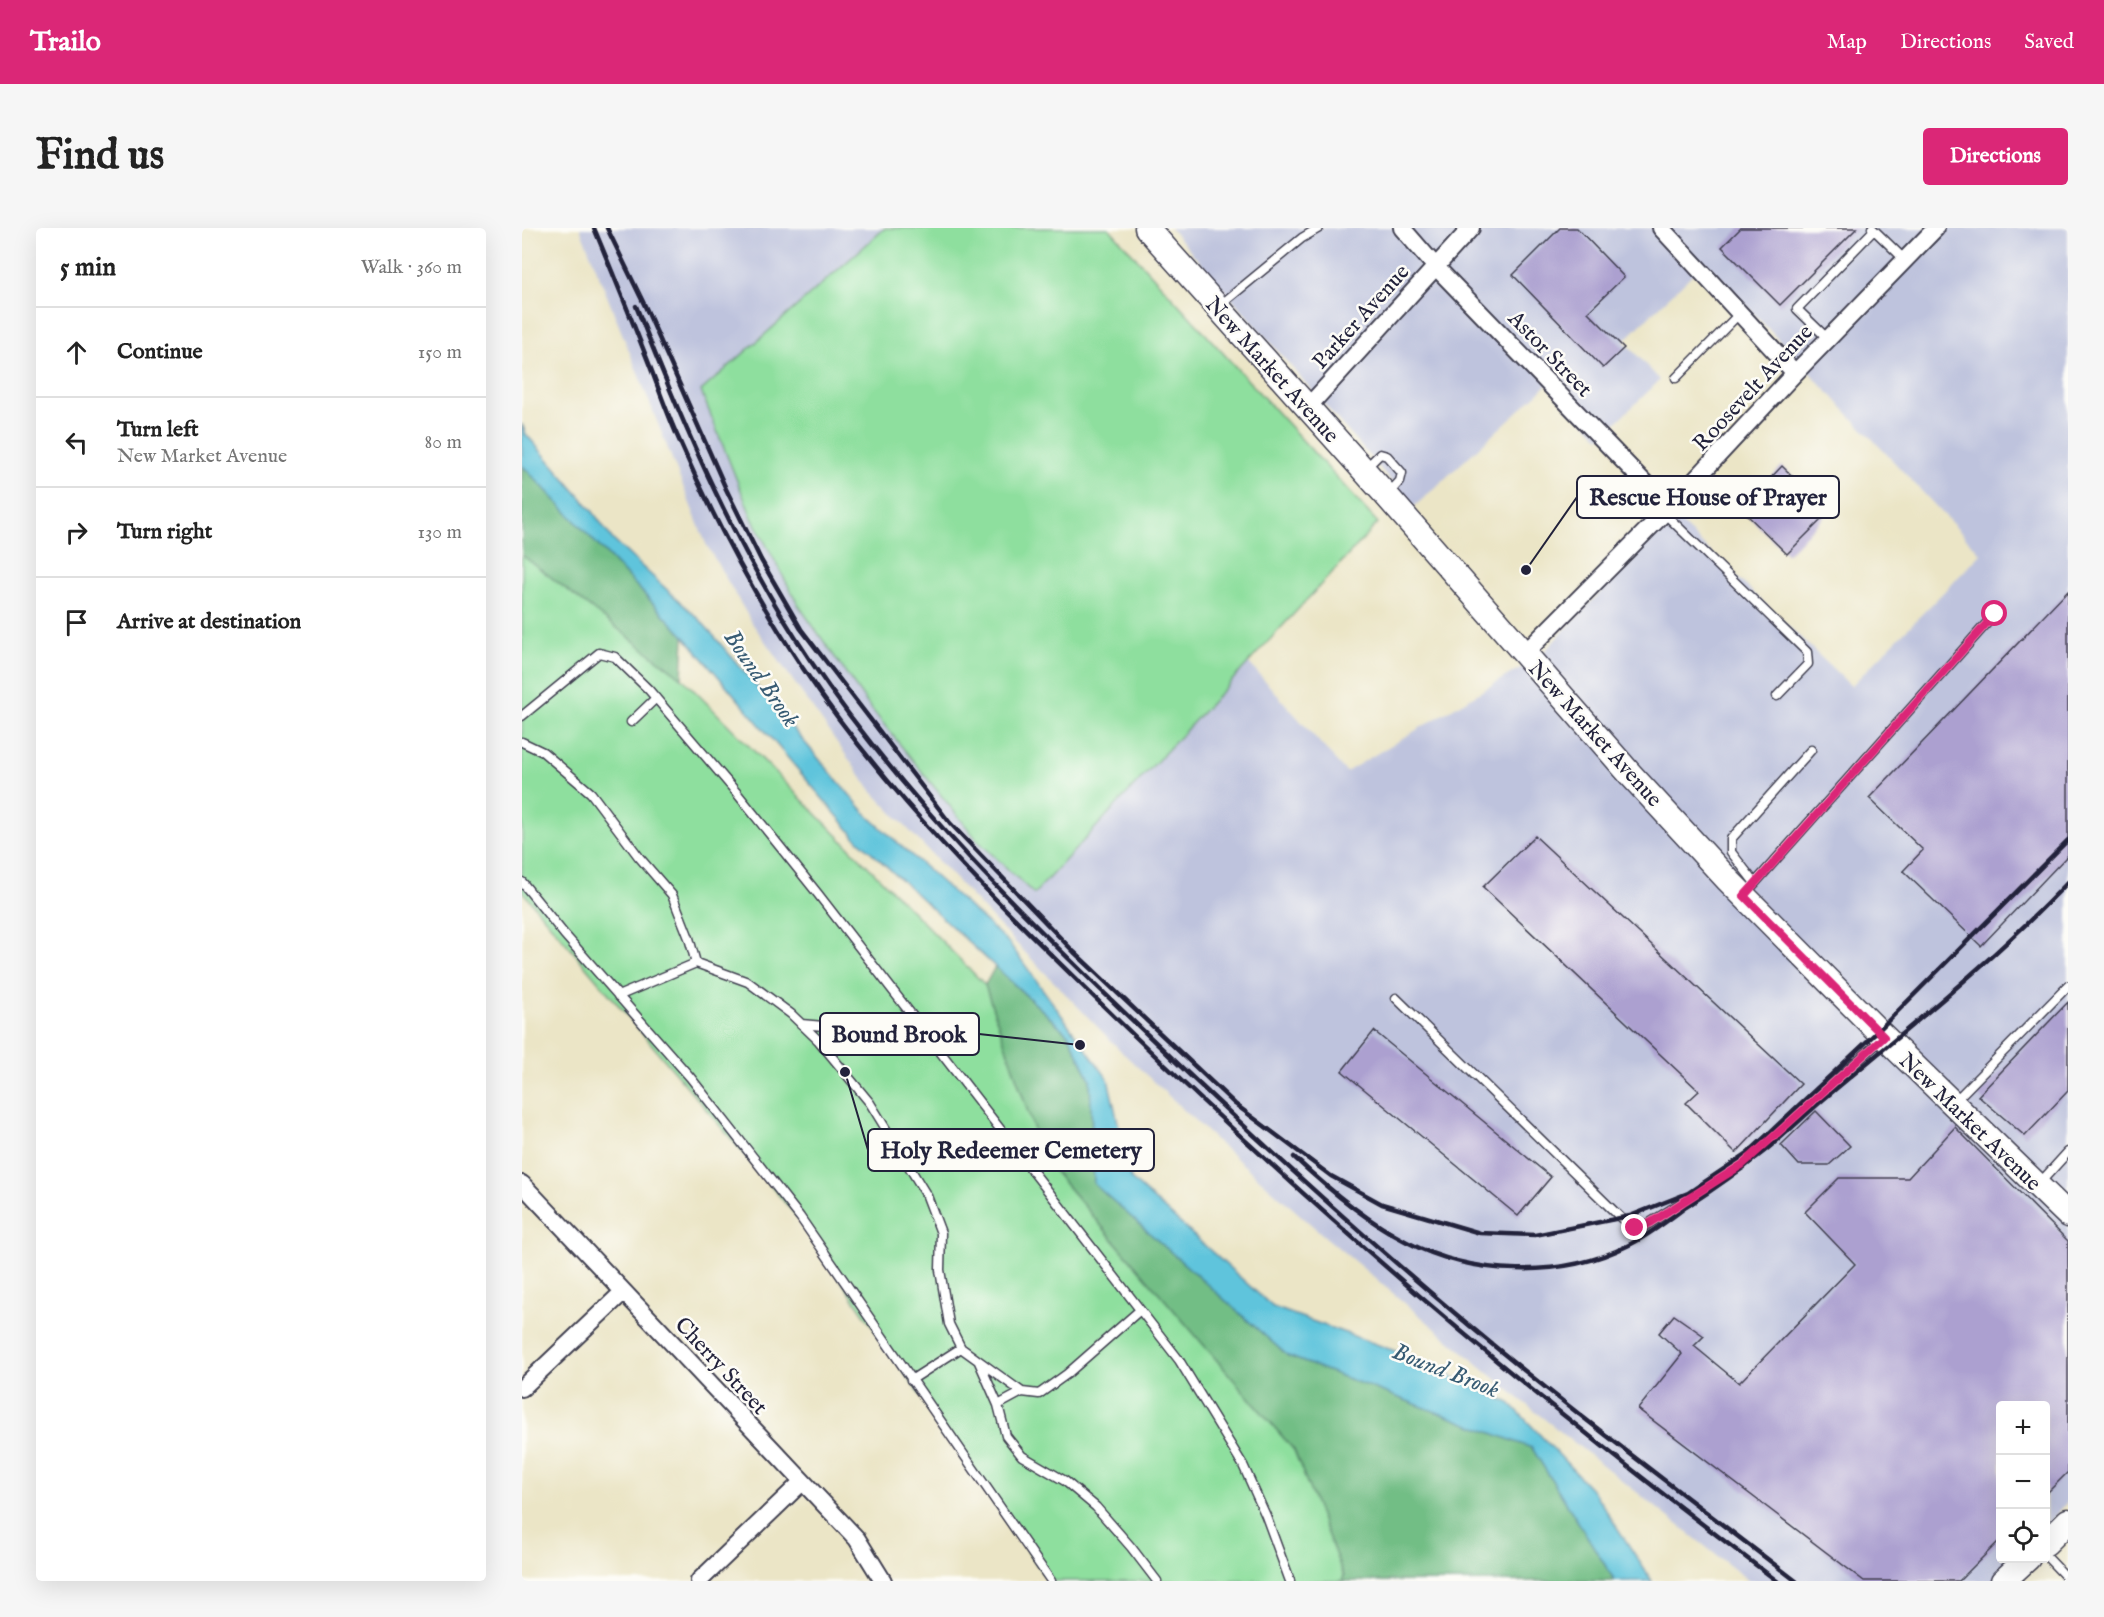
<!DOCTYPE html>
<meta charset="utf-8">
<style>
:root{--surface:#fff;--page:#f6f6f6;--text:#222;--muted:#767676;--line:#e0e0e0;--accent:#db2777}
body{margin:0;font-family:"IM FELL English",serif;background:var(--page);color:var(--text)}
.controls{position:absolute;right:18px;bottom:18px;display:grid;overflow:hidden;border-radius:6px;box-shadow:0 6px 24px #0002}
.controls button{width:54px;height:54px;display:grid;place-items:center;padding:0;border:0;border-bottom:2px solid var(--line);background:var(--surface);color:var(--text);font:30px sans-serif}
.stop{position:absolute;width:18px;height:18px;margin:-14px;border:4px solid #db2777;border-radius:50%;background:#fff}
.stop.end{background:#db2777;border-color:#fff;box-shadow:0 2px 6px #0008}
.list{margin:0;padding:0;list-style:none}
h2{display:flex;justify-content:space-between;align-items:center;height:78px;margin:0;padding:0 24px;font-size:26px}
h2 small{font-size:20px;font-weight:400;color:var(--muted)}
.list li{display:grid;grid-template-columns:39px 1fr auto;gap:18px;align-items:center;box-sizing:border-box;height:90px;padding:0 24px;border-top:2px solid var(--line)}
.list b{display:block;font-size:22px;white-space:nowrap}
.list p{margin:0;font-size:20px;white-space:nowrap;color:var(--muted)}
.list em{font-size:20px;font-style:normal;color:var(--muted)}
.icon{flex:none;width:33px;height:33px;fill:none;stroke:currentColor;stroke-width:2;stroke-linecap:round;stroke-linejoin:round}
.map{position:relative;flex:none;width:1546px;height:1353px;overflow:hidden;border-radius:6px}
header{display:flex;align-items:center;gap:36px;box-sizing:border-box;height:84px;padding:0 30px;background:var(--accent);color:#fff}
header strong{font-size:28px}
nav{display:flex;gap:33px;margin-inline-start:auto;font-size:21px}
.intro{display:flex;align-items:center;justify-content:space-between;box-sizing:border-box;height:144px;padding:0 36px}
h1{margin:0;font-size:42px}
.button{padding:15px 27px;border-radius:6px;background:var(--accent);color:#fff;font-size:21px;font-weight:700}
main{display:flex;gap:36px;padding:0 36px}
aside{flex:1;background:var(--surface);border-radius:6px;box-shadow:0 6px 24px #0002}
.map>svg:first-child{display:block}
</style>
<header>
<strong>Trailo</strong>
<nav><a>Map</a><a>Directions</a><a>Saved</a></nav>
</header>
<div class="intro"><h1>Find us</h1><a class="button">Directions</a></div>
<main>
<aside>
<h2>5 min<small>Walk · 360 m</small></h2>
<ul class="list">
<li><svg class="icon" aria-label="ahead" viewBox="0 0 24 24"><path d="M12 20V5M6 11l6-6 6 6"/></svg><div><b>Continue</b></div><em>150 m</em></li>
<li><svg class="icon" aria-label="left" viewBox="0 0 24 24"><path d="M17 20v-9H6M10 6l-5 5 5 5"/></svg><div><b>Turn left</b><p>New Market Avenue</p></div><em>80 m</em></li>
<li><svg class="icon" aria-label="right" viewBox="0 0 24 24"><path d="M7 20v-9h11M14 6l5 5-5 5"/></svg><div><b>Turn right</b></div><em>130 m</em></li>
<li><svg class="icon" aria-label="arrive" viewBox="0 0 24 24"><path d="M6 21V4h12l-3 4 3 4H6"/></svg><div><b>Arrive at destination</b></div></li>
</ul>
</aside>
<div class="map">
<svg width="1546" height="1353" viewBox="0 0 1546 1353">
<rect width="100%" height="100%" fill="#fdfcf7"/>
<filter id="ink" filterUnits="userSpaceOnUse"><feTurbulence type="fractalNoise" baseFrequency=".0167" numOctaves="2"/><feDisplacementMap in="SourceGraphic" scale="12" xChannelSelector="R" yChannelSelector="G"/><feConvolveMatrix kernelMatrix="1 2 1 2 8 2 1 2 1" color-interpolation-filters="sRGB"/></filter>
<filter id="wash" filterUnits="userSpaceOnUse"><feTurbulence type="fractalNoise" baseFrequency=".008" numOctaves="4" result="noise"/><feDisplacementMap in="SourceGraphic" scale="24" xChannelSelector="R" yChannelSelector="G"/><feGaussianBlur stdDeviation="1.35" result="paint"/><feColorMatrix in="noise" values="0 0 0 0 0 0 0 0 0 0 0 0 0 0 0 0 0 1.4 0 .05"/><feComposite in="paint" operator="in"/></filter>
<g filter="url(#wash)">
<rect width="100%" height="100%" fill="#ebe5c6"/>
<path fill="#bec3dd" d="M58 0H363L180 163 230 290 277 378 347 478 512 666 726 434 824 544 1017 429 1151 288 1329 458 1459 326 1183 34 1102 113 1138 152 1078 210 1026 156 892 279 648 0H1546V1273L1524 1299V1178H1478V1330L1496 1331 1476 1353H1227L1011 1182 801 1007 699 917 602 826 489 710 348 561 230 395 184 316Z"/>
<path fill="#8edf9e" stroke="#58806c" stroke-width="1.5" d="M363 0H587L856 295 512 666 456 613 405 550 347 478 277 378 230 290 179 163Z
M0 327 160 450 463 757 522 931 772 1222 822 1348 820 1353H526L276 990 0 663Z"/>
<path fill="#72be85" stroke="#4a7060" stroke-width="1.5" d="M0 237 162 408 160 450 0 327Z
M473 739 547 807 568 851 572 956 766 1128 1010 1220 1093 1353H820L822 1348 772 1222 522 931 463 757Z"/>
<path fill="#5ec4dc" stroke="#40738c" stroke-width="1.5" d="M0 196 4 206 69 281 91 312 179 393 345 587 487 715 586 851 609 951 751 1079 876 1124 988 1175 1072 1264 1130 1353H1093L1010 1220 766 1128 572 956 568 851 547 807 335 611 162 408 0 237Z"/>
<g id="blocks">
<path fill="#aca0d0" d="M1038 0H1055L1102 49 1066 84 1102 120 1081 140 991 47Z
M1219 0H1335L1258 77 1200 19Z
M1260 238 1307 284 1265 326 1219 281Z
M1546 363V627L1459 718 1381 643 1401 622 1347 570Z
M1013 608 1279 856 1214 925 1164 875 1177 863 961 659Z
M1546 774V863L1503 908 1456 868Z
M852 803 1029 949 996 988 820 843Z
M1294 883 1328 918 1307 937H1277L1259 917Z
M1433 899 1546 1013V1244L1524 1266V1178H1479V1311L1437 1353H1342L1116 1181 1160 1126 1137 1105 1152 1087 1182 1108 1172 1118 1217 1155 1333 1036 1283 984 1317 950H1386Z"/>
</g>
</g>
<g filter="url(#ink)">
<use href="#blocks" fill-opacity="0" stroke="#403f50" stroke-width="1.5"/>
<g fill="none" stroke-linecap="round" stroke-linejoin="round">
<defs>
<path id="lane" d="M1350 0 1382 31
M696 79 780 10 797 0
M1306 111 1275 81 1352 2
M1154 150 1218 85
M844 240 858 226 865 228 880 245 878 253 865 267
M1142 285 1285 424 1286 436 1255 468
M0 488 77 425 93 429 127 462 214 564 296 666 657 1132 721 1237 744 1288 768 1353
M109 494 134 470
M0 514 21 524 69 565 117 629 150 667 167 710 174 735 96 768
M0 654 42 706 168 849 278 989 529 1353
M1233 655 1473 386
M1230 658 1233 655 1209 624V611L1289 522
M174 735 226 754 269 786 296 812 348 875 405 968 419 1005 418 1042 427 1096 439 1120 389 1152
M874 770 1099 990 1113 1000 1123 998 1221 936 1360 811
M279 796 324 800 393 791
M1433 873 1546 758
M1516 957 1546 924
M439 1120 500 1164 517 1166 545 1146 618 1082
M457 1134 476 1177 500 1164
M476 1177 484 1208 500 1228 543 1253 574 1279 609 1319 635 1353
M1524 1328 1546 1351"/>
<path id="street" d="M880 0 913 38 1147 280
M1139 0 1273 145
M785 180 949 0
M1003 425 1147 280 1273 145 1414 0
M0 956 335 1311 361 1353
M0 1160 101 1064
M177 1353 280 1254"/>
<path id="secondary" d="M625 0 864 267 1108 546 1206 652 1356 803 1546 987
M1524 1315 1546 1293
M1481 1353 1506 1330"/>
</defs>
<use href="#lane" stroke="#403f50" stroke-width="11"/>
<use href="#street" stroke="#403f50" stroke-width="20"/>
<use href="#secondary" stroke="#403f50" stroke-width="27"/>
<use href="#lane" stroke="#fff" stroke-width="8"/>
<use href="#street" stroke="#fff" stroke-width="16"/>
<use href="#secondary" stroke="#fff" stroke-width="24"/>
<path stroke="#22223b" stroke-width="4.5" d="M72 0C90 43 107 85 124 128 134 153 143 180 154 205 189 286 231 366 280 439 369 572 483 683 598 794 745 936 898 1074 1059 1201 1123 1253 1189 1303 1255 1353
M85 0 123 78 204 261 239 332 279 401 428 595 552 724 713 876 809 948 860 976 958 1005 1013 1007 1108 988 1166 965 1227 924 1356 803 1546 612
M114 78C163 202 214 322 288 432 384 574 506 693 629 810 728 905 830 999 935 1087 1045 1180 1160 1265 1274 1353
M772 929C804 959 846 994 885 1014 950 1048 1039 1051 1105 1018 1126 1008 1145 993 1164 979 1192 961 1219 942 1245 921 1267 903 1287 883 1309 865 1390 797 1473 731 1546 654"/>
</g>
</g>
<g fill="none" stroke-linecap="round" stroke-linejoin="round" filter="url(#ink)">
<path stroke="#db2777" stroke-width="8" d="M1113 1000 1123 998 1221 936 1362 809 1222 668 1473 386"/>
</g>
<g text-anchor="middle" stroke-width="5" stroke-linejoin="round" paint-order="stroke">
<g font-size="22" fill="#22223b" stroke="#fdfcf7">
<text transform="translate(838 88) rotate(-48)" y="8">Parker Avenue</text>
<text transform="translate(1029 125) rotate(46)" y="8">Astor Street</text>
<text transform="translate(751 141) rotate(48)" y="8">New Market Avenue</text>
<text transform="translate(1230 159) rotate(-47)" y="8">Roosevelt Avenue</text>
<text transform="translate(1074 505) rotate(48)" y="8">New Market Avenue</text>
<text transform="translate(1449 893) rotate(44)" y="8">New Market Avenue</text>
<text transform="translate(200 1137) rotate(47)" y="8">Cherry Street</text>
</g>
<g font-size="24" font-style="italic" fill="#375b73" stroke="#fdfcf7">
<text transform="translate(240 450) rotate(55)" y="8">Bound Brook</text>
<text transform="translate(924 1142) rotate(21)" y="8">Bound Brook</text>
</g>
</g>
<path fill="none" stroke="#22223b" stroke-width="2" d="M1004 342L1055 269M558 817L457 806M323 844L346 922"/>
<g fill="#22223b" stroke="#fdfcf7" stroke-width="2">
<circle cx="1004" cy="342" r="6"/>
<circle cx="558" cy="817" r="6"/>
<circle cx="323" cy="844" r="6"/>
</g>
<g fill="#fdfcf7" stroke="#22223b" stroke-width="2">
<rect x="1055" y="248" width="262" height="42" rx="6"/>
<rect x="298" y="785" width="159" height="42" rx="6"/>
<rect x="346" y="901" width="286" height="42" rx="6"/>
</g>
<g font-size="24" text-anchor="middle" font-weight="bold" fill="#22223b">
<text x="1186" y="277">Rescue House of Prayer</text>
<text x="377" y="814">Bound Brook</text>
<text x="489" y="930">Holy Redeemer Cemetery</text>
</g>
</svg>
<div class="controls">
<button>+</button>
<button>−</button>
<button><svg class="icon" aria-label="locate" viewBox="0 0 24 24"><circle cx="12" cy="12" r="6"/><path d="M12 2v4M12 18v4M2 12h4M18 12h4"/></svg></button>
</div>
<div class="stop" style="left:1473px;top:386px"></div>
<div class="stop end" style="left:1113px;top:1000px"></div>
</div>
</main>
